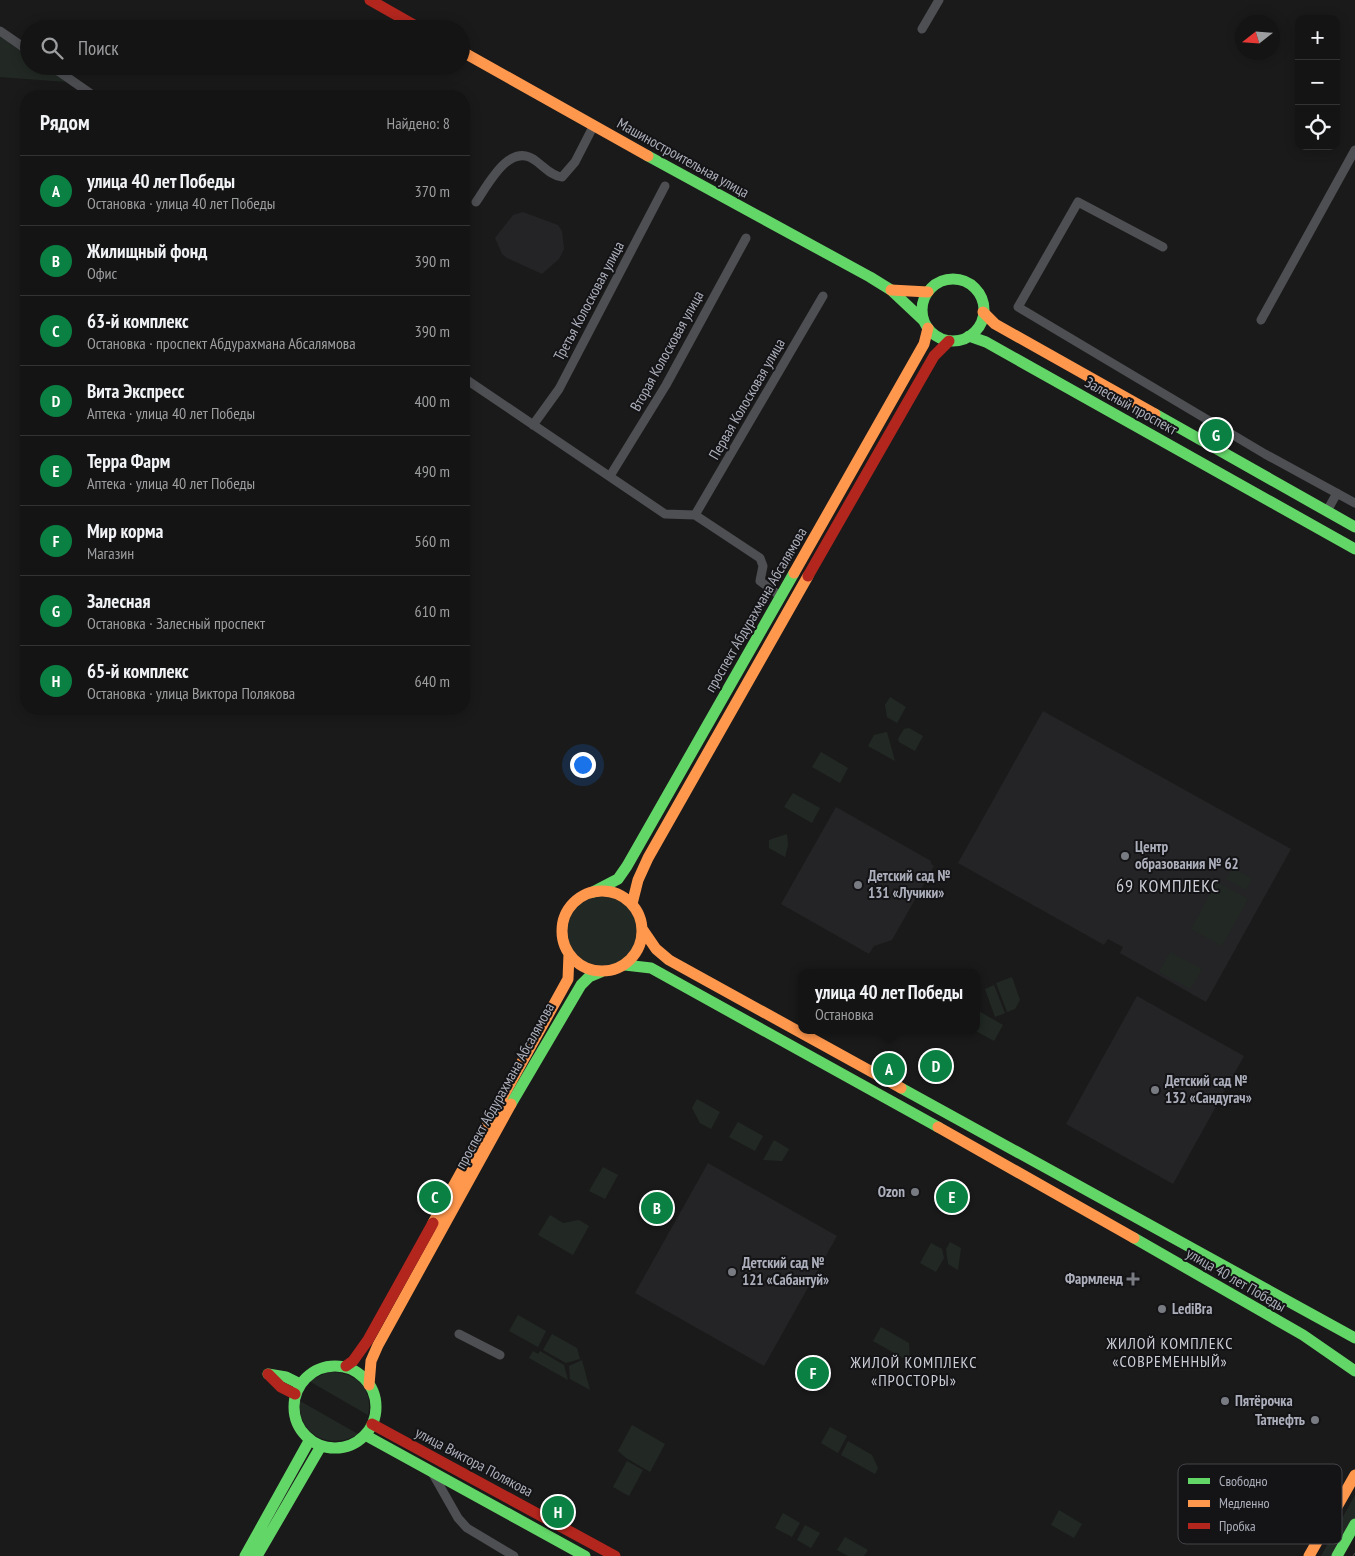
<!DOCTYPE html>
<html lang="ru">
<meta charset="utf-8">
<style>
:root{--surface:#141414;--page:#212122;--text:#f1f3f6;--muted:#9d9ea0;--line:#333334;--accent:#0b8043}
body{margin:0;font-family:"PT Sans Narrow",sans-serif;background:var(--page);color:var(--text)}
.controls{position:absolute;right:15px;top:15px;display:grid;overflow:hidden;border-radius:10px;box-shadow:0 2px 12px #0003}
.controls button{width:45px;height:45px;display:grid;place-items:center;padding:0;border:0;border-bottom:1px solid var(--line);background:var(--surface);color:var(--text);font:25px sans-serif}
.compass{position:absolute;left:1235px;top:15px;width:45px;height:45px;border-radius:50%;background:var(--surface);box-shadow:0 2px 12px #0003;rotate:253deg}
.you{position:absolute;left:582px;top:764px;width:18px;height:18px;margin:-12px;border:4px solid #fff;border-radius:50%;background:#1a73e8;box-shadow:0 0 0 8px #1a73e833}
.badge{display:grid;place-items:center;width:32px;height:32px;border-radius:50%;background:var(--accent);color:#fff;font-size:16px;font-weight:700}
.pin{position:absolute;translate:-50% -50%;border:2px solid #fff;box-shadow:0 1px 5px #0006}
.popup{position:absolute;left:798px;top:969px;width:182px;height:65px;box-sizing:border-box;display:grid;place-content:center;border-radius:10px;background:var(--surface);filter:drop-shadow(0 1px 4px #0005);font-size:16px;white-space:nowrap;color:var(--muted)}
.popup b{font-size:19px;color:var(--text)}
.popup::after{content:'';position:absolute;left:50%;top:100%;margin-left:-10px;border:10px solid transparent;border-top-color:var(--surface)}
.list{margin:0;padding:0;list-style:none}
h2{display:flex;justify-content:space-between;align-items:center;height:65px;margin:0;padding:0 20px;font-size:21px}
h2 small{font-size:16px;font-weight:400;color:var(--muted)}
.list li{display:grid;grid-template-columns:32px 1fr auto;gap:15px;align-items:center;box-sizing:border-box;height:70px;padding:0 20px;border-top:1px solid var(--line)}
.list b{display:block;font-size:19px;white-space:nowrap}
.list p{margin:0;font-size:16px;white-space:nowrap;color:var(--muted)}
.list em{font-size:16px;font-style:normal;color:var(--muted)}
.icon{flex:none;width:28px;height:28px;fill:none;stroke:currentColor;stroke-width:2;stroke-linecap:round;stroke-linejoin:round}
.map{position:relative;flex:none;width:1355px;height:1556px;overflow:hidden}
.search{position:absolute;background:var(--surface);box-shadow:0 2px 12px #0003;left:20px;top:20px;width:450px;height:55px;display:flex;align-items:center;gap:12px;box-sizing:border-box;padding:0 18px;border-radius:28px;color:var(--muted);font-size:19px}
.panel{position:absolute;background:var(--surface);box-shadow:0 2px 12px #0003;left:20px;top:90px;width:450px;height:625px;border-radius:20px}
.map>svg:first-child{display:block}
</style>
<div class="map">
<svg width="1355" height="1556" viewBox="0 0 1355 1556">
<rect width="100%" height="100%" fill="#1a1a1a"/>
<path fill="#242426" d="M523 212 558 225 562 231 564 249 559 259 542 274 507 258 502 254 495 238 513 215Z
M1043 711 1291 849 1206 1002 1120 953 1123 947 1121 946 1108 939 1104 945 958 863Z
M836 807 931 861V864L934 866 892 940 874 946 869 954 781 904Z
M1137 996 1244 1056 1173 1184 1066 1124Z
M708 1163 837 1236 764 1366 635 1293Z"/>
<path fill="#222924" d="M0 37 29 56V66H44L67 82 0 77Z
M890 697 906 707 897 723 887 717 885 705Z
M909 728 923 736 915 751 899 742 898 739 904 729Z
M887 732 895 761 868 746 874 735Z
M821 752 848 768 840 783 812 767Z
M793 793 820 808 812 823 784 807Z
M787 834 788 845 785 857 769 848V840Z
M1233 868 1252 879 1246 890 1226 879Z
M1217 882 1248 899 1222 946 1191 929Z
M567 931a35 35 0 1 1 70 0a35 35 0 1 1-70 0Z
M1170 952 1202 969 1190 989 1159 972Z
M1012 977 1020 1000 1015 1009 1007 1012 996 983Z
M994 985 1005 1013 995 1017 985 989Z
M977 1010 1003 1025 994 1041 974 1030H976Z
M697 1099 720 1112 711 1129 700 1123 692 1108Z
M738 1122 763 1136 755 1151 729 1137Z
M774 1140 789 1149 782 1161 763 1160Z
M603 1167 618 1175 605 1199 589 1191Z
M550 1215 563 1223 579 1220 589 1226 573 1255 538 1235Z
M950 1242 961 1248 958 1270 948 1264 946 1249Z
M931 1243 942 1249 944 1258 936 1272 920 1263Z
M518 1315 546 1331 538 1347 509 1331Z
M881 1327 909 1343 910 1362 873 1341Z
M552 1334 577 1348 580 1359 566 1363 543 1350Z
M533 1351 538 1354 540 1351 564 1365 568 1380 529 1358Z
M582 1360 590 1390 570 1379 569 1366Z
M328 1372C354 1371 374 1387 368 1415L309 1381Z
M300 1401 358 1434C331 1451 297 1435 300 1401Z
M632 1425 665 1444 650 1472 626 1458 618 1451Z
M830 1427 847 1436 838 1453 821 1443Z
M848 1441 872 1455 878 1468 875 1474 841 1455Z
M627 1461 643 1470 629 1496 613 1487Z
M1355 1495V1517L1333 1556H1321Z
M1059 1510 1082 1524 1074 1538 1051 1525Z
M783 1513 800 1523 792 1537 775 1528Z
M805 1525 820 1533 811 1548 797 1540Z
M845 1537 868 1550 864 1556H848L837 1550Z"/>
<g fill="none" stroke-linecap="round" stroke-linejoin="round">
<path stroke="#4e4f53" stroke-width="9" d="M922 29 939 0
M0 31 29 51
M51 66 94 96
M476 202C488 185 510 140 536 161 544 167 552 176 562 177L575 162 594 125
M1163 247 1078 202 1018 307 1265 454 1355 503
M1261 320 1355 150
M464 378 665 514 695 515 760 558 763 566 760 581 780 596
M533 425 559 389 665 186
M610 476 666 385 746 238
M1327 511 1337 493
M695 515 823 296
M459 1334 500 1355
M433 1474 458 1518 467 1528 514 1556"/>
<path stroke="#63d668" stroke-width="11" d="M648 156 870 277 891 290 924 321
M922 310a31 31 0 1 1 62 0a31 31 0 1 1-62 0Z
M969 336 986 342 1355 549
M1155 414 1355 527
M593 892 618 879 627 866 794 573
M625 965 651 968 938 1127
M901 1088 1355 1338
M511 1104 581 985 589 977 601 972
M1134 1238 1303 1335 1355 1371
M294 1407a41 41 0 1 1 82 0a41 41 0 1 1-82 0Z
M268 1374 286 1377 300 1384
M365 1435 585 1556
M245 1556 309 1441
M257 1556 321 1446
M1337 1556 1355 1524"/>
<path stroke="#ff974d" stroke-width="11" d="M461 51 648 156
M891 290 928 292
M983 312 995 324 1155 414
M794 573 924 344 928 328
M562 931a40 40 0 1 1 80 0a40 40 0 1 1-80 0Z
M632 904 638 880 648 858 808 576
M643 930 656 949 669 960 901 1088
M938 1127 1134 1238
M433 1223 568 979 569 954
M369 1385 371 1361 378 1345 511 1104
M1309 1556 1355 1475"/>
<path stroke="#b3261e" stroke-width="11" d="M370 0 421 29
M808 576 934 356 949 341
M346 1366 353 1361 368 1340 433 1223
M268 1374 281 1387 295 1394
M372 1424 615 1556"/>
<path stroke="#4f5053" stroke-width="1" d="M1353 1556 1355 1553"/>
</g>
<g fill="#797b83" stroke="#141416" stroke-width="2">
<circle cx="1125" cy="856" r="5"/>
<circle cx="858" cy="885" r="5"/>
<circle cx="1155" cy="1090" r="5"/>
<circle cx="915" cy="1192" r="5"/>
<circle cx="732" cy="1272" r="5"/>
<path d="M1130.5 1271.5h5v5h5v5h-5v5h-5v-5h-5v-5h5z"/>
<circle cx="1162" cy="1309" r="5"/>
<circle cx="1225" cy="1401" r="5"/>
<circle cx="1315" cy="1420" r="5"/>
</g>
<g text-anchor="middle" stroke-width="4" stroke-linejoin="round" paint-order="stroke">
<g font-size="15" fill="#acafbb" stroke="#141416">
<text transform="translate(683 158) rotate(29)" y="5">Машиностроительная улица</text>
<text transform="translate(589 301) rotate(-62)" y="5">Третья Колосковая улица</text>
<text transform="translate(667 351) rotate(-61)" y="5">Вторая Колосковая улица</text>
<text transform="translate(747 399) rotate(-60)" y="5">Первая Колосковая улица</text>
<text transform="translate(1131 406) rotate(29)" y="5">Залесный проспект</text>
<text transform="translate(756 610) rotate(-60)" y="5">проспект Абдурахмана Абсалямова</text>
<text transform="translate(505 1086) rotate(-61)" y="5">проспект Абдурахмана Абсалямова</text>
<text transform="translate(1236 1280) rotate(30)" y="5">улица 40 лет Победы</text>
<text transform="translate(474 1462) rotate(28)" y="5">улица Виктора Полякова</text>
</g>
<g font-size="15" font-weight="bold" fill="#acafbb" stroke="#141416" text-anchor="start">
<text x="1135" y="852">Центр<tspan x="1135" dy="17">образования № 62</tspan></text>
<text x="868" y="881">Детский сад №<tspan x="868" dy="17">131 «Лучики»</tspan></text>
<text x="1165" y="1086">Детский сад №<tspan x="1165" dy="17">132 «Сандугач»</tspan></text>
<text x="905" y="1197" text-anchor="end">Ozon</text>
<text x="742" y="1268">Детский сад №<tspan x="742" dy="17">121 «Сабантуй»</tspan></text>
<text x="1123" y="1284" text-anchor="end">Фармленд</text>
<text x="1172" y="1314">LediBra</text>
<text x="1235" y="1406">Пятёрочка</text>
<text x="1305" y="1425" text-anchor="end">Татнефть</text>
</g>
<g font-size="16" letter-spacing="1" fill="#ccced7" stroke="#141416">
<text x="1170" y="1349">ЖИЛОЙ КОМПЛЕКС<tspan x="1170" dy="18">«СОВРЕМЕННЫЙ»</tspan></text>
<text x="914" y="1368">ЖИЛОЙ КОМПЛЕКС<tspan x="914" dy="18">«ПРОСТОРЫ»</tspan></text>
</g>
<g font-size="18" letter-spacing="1" fill="#ccced7" stroke="#141416">
<text x="1168" y="892">69 КОМПЛЕКС</text>
</g>
</g>
<rect x="1178" y="1464" width="164" height="80" rx="8" fill="#141416" stroke="#424248" stroke-width="1"/>
<rect x="1188" y="1478" width="22" height="6" fill="#63d668"/>
<rect x="1188" y="1500" width="22" height="7" fill="#ff974d"/>
<rect x="1188" y="1523" width="22" height="6" fill="#b3261e"/>
<g font-size="14" fill="#acafbb">
<text x="1219" y="1486">Свободно</text>
<text x="1219" y="1508">Медленно</text>
<text x="1219" y="1531">Пробка</text>
</g>
</svg>
<div class="controls">
<button>+</button>
<button>−</button>
<button><svg class="icon" aria-label="locate" viewBox="0 0 24 24"><circle cx="12" cy="12" r="6"/><path d="M12 2v4M12 18v4M2 12h4M18 12h4"/></svg></button>
</div>
<svg class="compass" viewBox="-18 -18 36 36"><path d="M0-13l5 13h-10z" fill="#e53935"/><path d="M0 13l5-13h-10z" fill="#9d9ea0"/></svg>
<div class="you"></div>
<div class="pin badge" style="left:889px;top:1069px">A</div>
<div class="popup"><b>улица 40 лет Победы</b>Остановка</div>
<div class="pin badge" style="left:657px;top:1208px">B</div>
<div class="pin badge" style="left:435px;top:1197px">C</div>
<div class="pin badge" style="left:936px;top:1066px">D</div>
<div class="pin badge" style="left:952px;top:1197px">E</div>
<div class="pin badge" style="left:813px;top:1373px">F</div>
<div class="pin badge" style="left:1216px;top:435px">G</div>
<div class="pin badge" style="left:558px;top:1512px">H</div>
<div class="search"><svg class="icon" aria-label="search" viewBox="0 0 24 24"><circle cx="10" cy="10" r="6"/><path d="M15 15l6 6"/></svg>Поиск</div>
<section class="panel">
<h2>Рядом<small>Найдено: 8</small></h2>
<ul class="list">
<li><span class="badge">A</span><div><b>улица 40 лет Победы</b><p>Остановка · улица 40 лет Победы</p></div><em>370 m</em></li>
<li><span class="badge">B</span><div><b>Жилищный фонд</b><p>Офис</p></div><em>390 m</em></li>
<li><span class="badge">C</span><div><b>63-й комплекс</b><p>Остановка · проспект Абдурахмана Абсалямова</p></div><em>390 m</em></li>
<li><span class="badge">D</span><div><b>Вита Экспресс</b><p>Аптека · улица 40 лет Победы</p></div><em>400 m</em></li>
<li><span class="badge">E</span><div><b>Терра Фарм</b><p>Аптека · улица 40 лет Победы</p></div><em>490 m</em></li>
<li><span class="badge">F</span><div><b>Мир корма</b><p>Магазин</p></div><em>560 m</em></li>
<li><span class="badge">G</span><div><b>Залесная</b><p>Остановка · Залесный проспект</p></div><em>610 m</em></li>
<li><span class="badge">H</span><div><b>65-й комплекс</b><p>Остановка · улица Виктора Полякова</p></div><em>640 m</em></li>
</ul>
</section>
</div>
